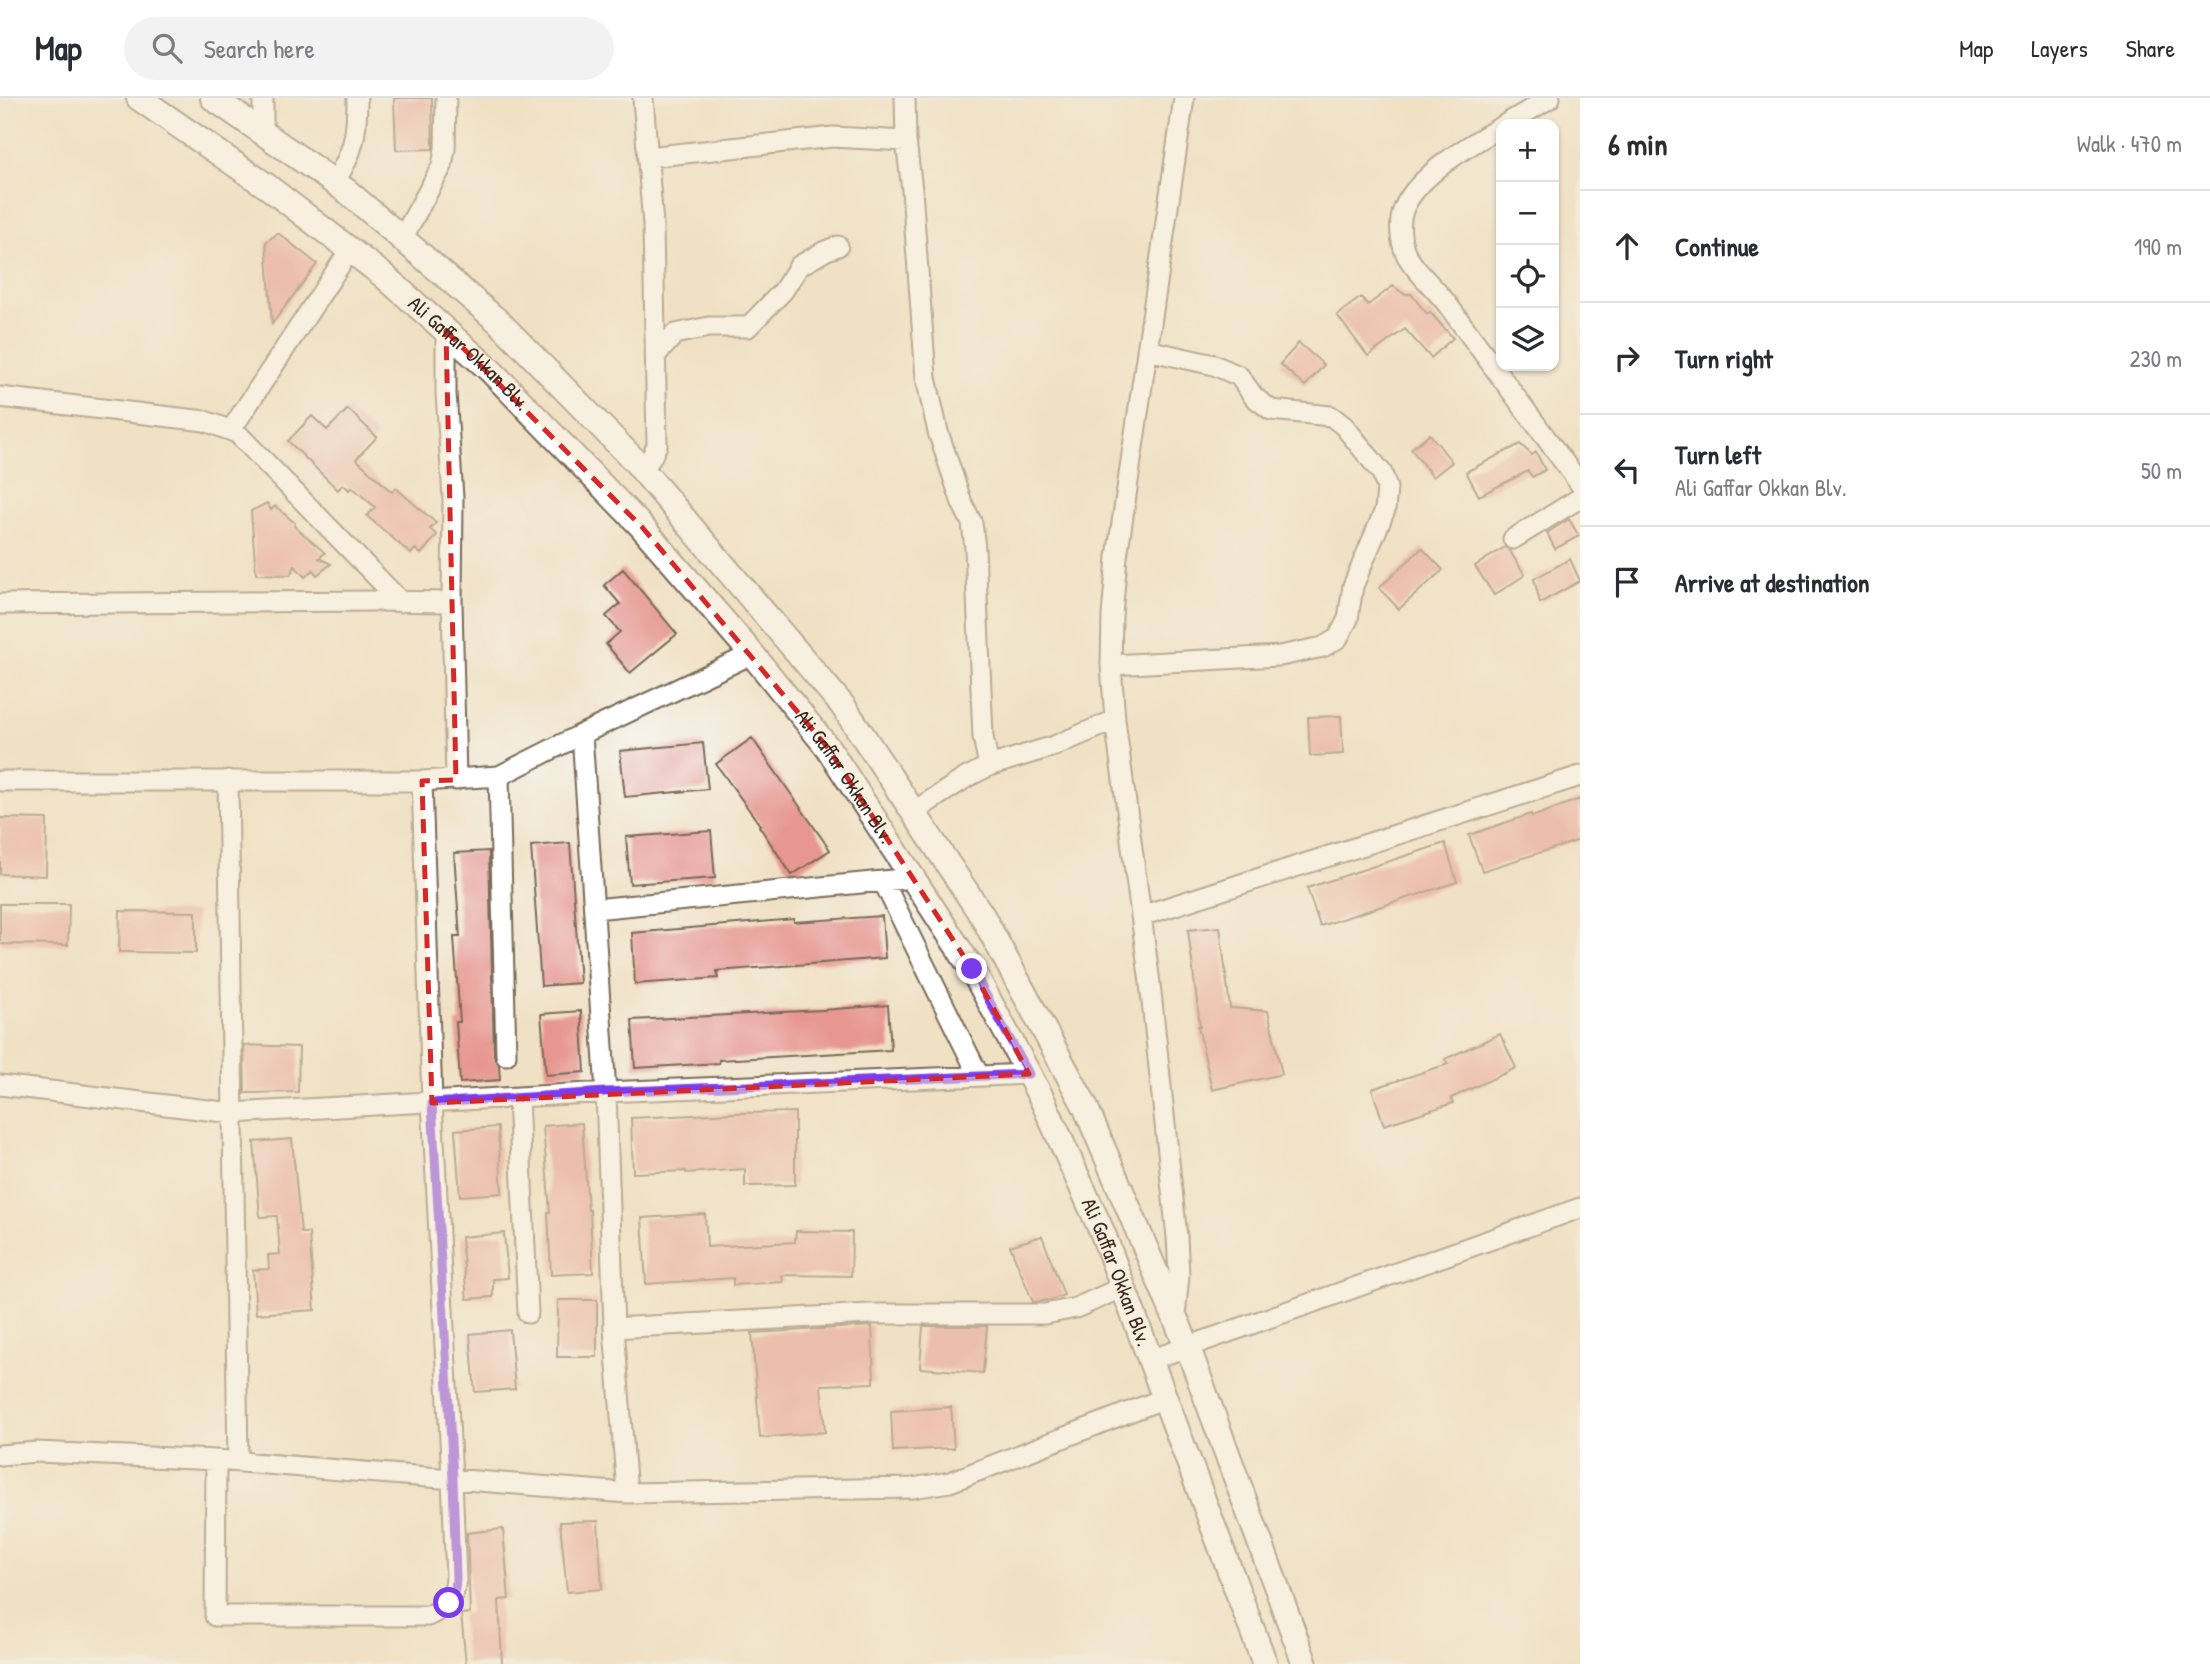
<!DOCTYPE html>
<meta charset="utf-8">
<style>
:root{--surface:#fff;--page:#f2f2f3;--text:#2b2b33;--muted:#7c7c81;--line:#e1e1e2}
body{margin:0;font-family:"Patrick Hand",sans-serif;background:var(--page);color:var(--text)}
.controls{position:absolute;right:21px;top:21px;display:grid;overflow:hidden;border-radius:14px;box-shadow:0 2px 5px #0004}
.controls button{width:63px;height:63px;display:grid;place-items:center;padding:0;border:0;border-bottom:2px solid var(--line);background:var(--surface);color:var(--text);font:35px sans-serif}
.stop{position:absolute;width:21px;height:21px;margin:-16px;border:5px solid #7c3aed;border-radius:50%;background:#fff}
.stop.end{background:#7c3aed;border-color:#fff;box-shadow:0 2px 7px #0008}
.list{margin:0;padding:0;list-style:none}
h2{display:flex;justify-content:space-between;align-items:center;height:91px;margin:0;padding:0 28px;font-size:30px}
h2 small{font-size:23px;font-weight:400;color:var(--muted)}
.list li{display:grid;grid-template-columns:46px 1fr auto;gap:21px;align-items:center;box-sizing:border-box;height:112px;padding:0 28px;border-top:2px solid var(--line)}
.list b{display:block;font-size:26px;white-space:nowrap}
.list p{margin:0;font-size:23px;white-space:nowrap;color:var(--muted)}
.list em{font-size:23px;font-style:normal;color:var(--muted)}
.icon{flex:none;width:38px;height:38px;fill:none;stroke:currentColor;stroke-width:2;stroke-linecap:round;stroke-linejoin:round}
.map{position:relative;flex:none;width:1580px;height:1566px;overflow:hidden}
header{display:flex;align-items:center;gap:42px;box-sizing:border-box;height:98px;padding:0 35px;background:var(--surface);border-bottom:2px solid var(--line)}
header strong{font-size:33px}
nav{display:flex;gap:38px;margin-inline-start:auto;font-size:24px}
.search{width:490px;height:63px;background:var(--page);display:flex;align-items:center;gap:18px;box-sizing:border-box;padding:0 24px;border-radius:38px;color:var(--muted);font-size:26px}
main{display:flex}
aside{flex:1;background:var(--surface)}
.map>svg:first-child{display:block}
</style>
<header>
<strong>Map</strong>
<div class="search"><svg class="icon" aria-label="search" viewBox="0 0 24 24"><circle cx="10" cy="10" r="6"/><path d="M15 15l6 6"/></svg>Search here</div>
<nav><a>Map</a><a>Layers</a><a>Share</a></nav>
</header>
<main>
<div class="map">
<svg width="1580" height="1566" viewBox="0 0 1580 1566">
<rect width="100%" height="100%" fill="#f6f6f2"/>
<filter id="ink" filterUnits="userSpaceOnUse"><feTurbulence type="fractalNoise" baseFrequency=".0143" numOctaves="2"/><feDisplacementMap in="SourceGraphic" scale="14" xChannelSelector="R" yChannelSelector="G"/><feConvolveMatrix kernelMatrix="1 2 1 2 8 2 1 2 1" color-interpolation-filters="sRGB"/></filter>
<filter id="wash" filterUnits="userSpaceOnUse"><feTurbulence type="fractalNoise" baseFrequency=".00686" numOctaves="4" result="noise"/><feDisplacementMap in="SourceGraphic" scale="28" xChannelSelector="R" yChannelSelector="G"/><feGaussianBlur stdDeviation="1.57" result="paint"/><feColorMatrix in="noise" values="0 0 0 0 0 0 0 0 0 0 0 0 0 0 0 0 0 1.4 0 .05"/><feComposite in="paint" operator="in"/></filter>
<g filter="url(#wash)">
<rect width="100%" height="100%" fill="#f0e1c4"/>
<g id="blocks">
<path fill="#e79690" d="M394 0H432L433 51 396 52Z
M278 135 317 166 272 226 266 144Z
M1393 188 1404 196H1411L1427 216 1430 214 1453 240 1431 260 1405 231 1368 258 1337 217 1361 199 1368 207Z
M1299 245 1324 267 1305 288 1280 266Z
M348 311 377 339 356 361 392 394 396 390 436 425 430 431 437 437 421 456 415 451 411 456 367 418 375 409 352 389 349 392 343 386 338 392 288 343 312 318 327 332Z
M1430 336 1452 364 1433 379 1411 351Z
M1520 346 1532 357 1536 354 1545 372 1532 379 1528 373 1479 398 1466 374Z
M267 405 271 412 275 408 295 425 294 428 325 455 319 460 331 466 317 477 313 472 305 479 295 468 290 477 256 476 251 413Z
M1569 421 1579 438 1555 451 1547 435Z
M1505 449 1509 452 1525 477 1494 497 1475 468Z
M1422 450 1443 472 1399 511 1379 490Z
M1570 461 1580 483 1540 505 1534 481Z
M623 471 677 536 630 575 606 546 620 534 606 518 620 506 604 487Z
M1341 618 1343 656 1310 658 1308 619Z
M752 640 830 752 792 777 759 728 760 727 716 666Z
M703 645 708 691 625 699 620 653Z
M1580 701V742L1482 773 1469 737 1531 716 1532 719Z
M0 720 47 721 46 778 0 776Z
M711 733 715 780 630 786 626 739Z
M570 745 580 885 541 888 531 748Z
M1445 745 1457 784 1320 828 1307 790Z
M489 753 494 957 499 967 500 982 460 985 456 924H460L454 839H460L454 755Z
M0 806H69L68 847 0 846Z
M120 813 196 814V855L119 854Z
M882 818 885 860 717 873 718 880 635 886 632 835 794 821V824Z
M1220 829 1230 910 1268 913 1282 976 1212 992 1198 928H1200L1188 832Z
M888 907 891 952 719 962V965L635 970 632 922 822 912Z
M581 913 585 974 546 977 541 916Z
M1500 936 1516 970 1451 1000 1453 1005 1384 1027 1372 991 1448 966 1445 961Z
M244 947 299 949 298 994 245 995Z
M795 1014V1087L745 1088V1071L686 1075V1073L633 1075 631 1020 735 1015Z
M582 1025 588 1112H590L593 1175 551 1177 548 1114H550L543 1028Z
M498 1029 502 1095 460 1098 455 1032Z
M292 1041 301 1135H309L315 1212 256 1216 253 1172 269 1171 268 1157 280 1156 277 1118 260 1119 254 1044Z
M705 1116 707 1149 795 1144 796 1133 852 1134 851 1178 782 1177 783 1184 733 1187V1180L646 1186 642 1120Z
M504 1135 508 1180 493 1181V1199L467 1201 461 1139Z
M1042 1138 1064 1197 1051 1202 1033 1204 1010 1148Z
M558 1202H597V1259H557Z
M872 1228 874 1285 821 1287 825 1334 760 1340 752 1235Z
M923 1228H987L983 1275 920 1270Z
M510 1232 515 1291 475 1294 470 1236Z
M951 1309 954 1350 893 1353 891 1313Z
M598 1423 602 1491 567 1494 560 1424Z
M503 1431 509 1501 499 1502 502 1566H466L461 1516 470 1515 467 1435Z"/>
</g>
</g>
<g filter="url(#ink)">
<use href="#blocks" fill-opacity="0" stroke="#7a6a58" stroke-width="2"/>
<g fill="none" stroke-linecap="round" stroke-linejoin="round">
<defs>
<path id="minor" d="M905 0 906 43 912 92 926 280 938 334 962 405 972 425 975 450 983 639 989 668
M1506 26 1550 0
M1501 29C1471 46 1418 77 1404 110 1398 124 1400 148 1409 161 1419 177 1435 190 1447 206 1491 266 1536 326 1580 386
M263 35V0
M648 59 833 39 906 43
M334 85C354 54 357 37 357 0
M402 141 442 68 445 51 446 0
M446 233V295L453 400 452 504 456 682
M656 257 675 236 709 229H748L783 193 799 168 825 153 838 148
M0 299 205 323 237 335 401 504
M231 332 350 152
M642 372 651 360 657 347 653 127 643 0
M1513 441 1580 400
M0 506 372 503 452 504
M1111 567 1280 558 1323 549 1338 540 1348 521 1353 488 1385 412 1387 390 1382 375 1344 328 1331 318 1271 312 1254 299 1239 278 1214 267 1147 252
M582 636 606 994 614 1230 627 1395
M499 678 506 957
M228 682 238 1363
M0 683H422L499 678 582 636 752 556
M913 714 967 679 989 668 1054 648 1115 622
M883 783 979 978
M594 811 913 780
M1141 818 1580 678
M0 987 232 1015 606 994 1029 976
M518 999 528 1215
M1175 1218 1179 1177 1177 1139 1150 885 1115 622 1111 567 1112 518 1117 459 1184 0
M614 1230 869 1216H1045L1076 1210 1123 1189
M1150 1262 1580 1110
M0 1357 37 1354 216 1362 627 1395 912 1390 950 1384 1165 1300
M216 1362 215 1518H428C446 1510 454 1501 456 1481L452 1380 432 1005 422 683"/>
<g id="major">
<path id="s1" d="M139 0 268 89 384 178 490 272 642 429 752 556 828 650 972 871 1042 1001 1103 1136 1265 1566"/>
<path d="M213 0 348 94 500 225 634 362 843 608 983 819 1085 1008 1188 1250 1305 1566"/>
</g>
</defs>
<use href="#minor" stroke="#7a6a58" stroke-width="23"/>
<use href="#major" stroke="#7a6a58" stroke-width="28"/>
<use href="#minor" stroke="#fff" stroke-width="19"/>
<use href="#major" stroke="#fff" stroke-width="24"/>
</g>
</g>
<g fill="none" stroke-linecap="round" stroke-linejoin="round" filter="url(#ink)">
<path stroke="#7c3aed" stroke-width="9" d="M449 1505 455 1492 456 1481 453 1380 432 1005 606 994 1029 976 972 871"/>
</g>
<path d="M0 0H1580V1566H0ZM446 233 642 429 828 650 972 871 1029 976 432 1005 422 683 456 682Z" fill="#f0e1c4" fill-opacity=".55" fill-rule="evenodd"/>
<path fill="none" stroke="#d62828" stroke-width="5" stroke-dasharray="14 9" stroke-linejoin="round" d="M446 233 642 429 828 650 972 871 1029 976 432 1005 422 683 456 682Z"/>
<g text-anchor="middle" stroke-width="7" stroke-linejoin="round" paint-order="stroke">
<g font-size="21" fill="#3b2a1e" stroke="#f6f6f2">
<text dy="7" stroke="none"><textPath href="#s1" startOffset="418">Ali Gaffar Okkan Blv.</textPath></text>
<text dy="7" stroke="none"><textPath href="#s1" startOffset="985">Ali Gaffar Okkan Blv.</textPath></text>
<text dy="7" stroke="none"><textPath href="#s1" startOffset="1552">Ali Gaffar Okkan Blv.</textPath></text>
</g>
</g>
</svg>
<div class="controls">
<button>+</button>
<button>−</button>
<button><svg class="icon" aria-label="locate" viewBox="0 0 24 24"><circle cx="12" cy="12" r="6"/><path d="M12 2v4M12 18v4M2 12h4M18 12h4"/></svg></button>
<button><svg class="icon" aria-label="layers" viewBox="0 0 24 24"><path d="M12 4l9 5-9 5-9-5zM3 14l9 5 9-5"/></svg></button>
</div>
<div class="stop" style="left:449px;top:1505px"></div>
<div class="stop end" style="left:972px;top:871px"></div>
</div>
<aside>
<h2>6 min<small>Walk · 470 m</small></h2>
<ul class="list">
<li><svg class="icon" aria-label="ahead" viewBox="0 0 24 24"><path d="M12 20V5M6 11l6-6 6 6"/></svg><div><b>Continue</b></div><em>190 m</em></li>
<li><svg class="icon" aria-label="right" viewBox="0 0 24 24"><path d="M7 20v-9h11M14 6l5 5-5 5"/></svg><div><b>Turn right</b></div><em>230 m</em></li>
<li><svg class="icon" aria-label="left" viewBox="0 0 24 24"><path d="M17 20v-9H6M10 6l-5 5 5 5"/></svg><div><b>Turn left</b><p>Ali Gaffar Okkan Blv.</p></div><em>50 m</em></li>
<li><svg class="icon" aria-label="arrive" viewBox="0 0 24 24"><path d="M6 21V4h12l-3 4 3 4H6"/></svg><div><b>Arrive at destination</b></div></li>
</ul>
</aside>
</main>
